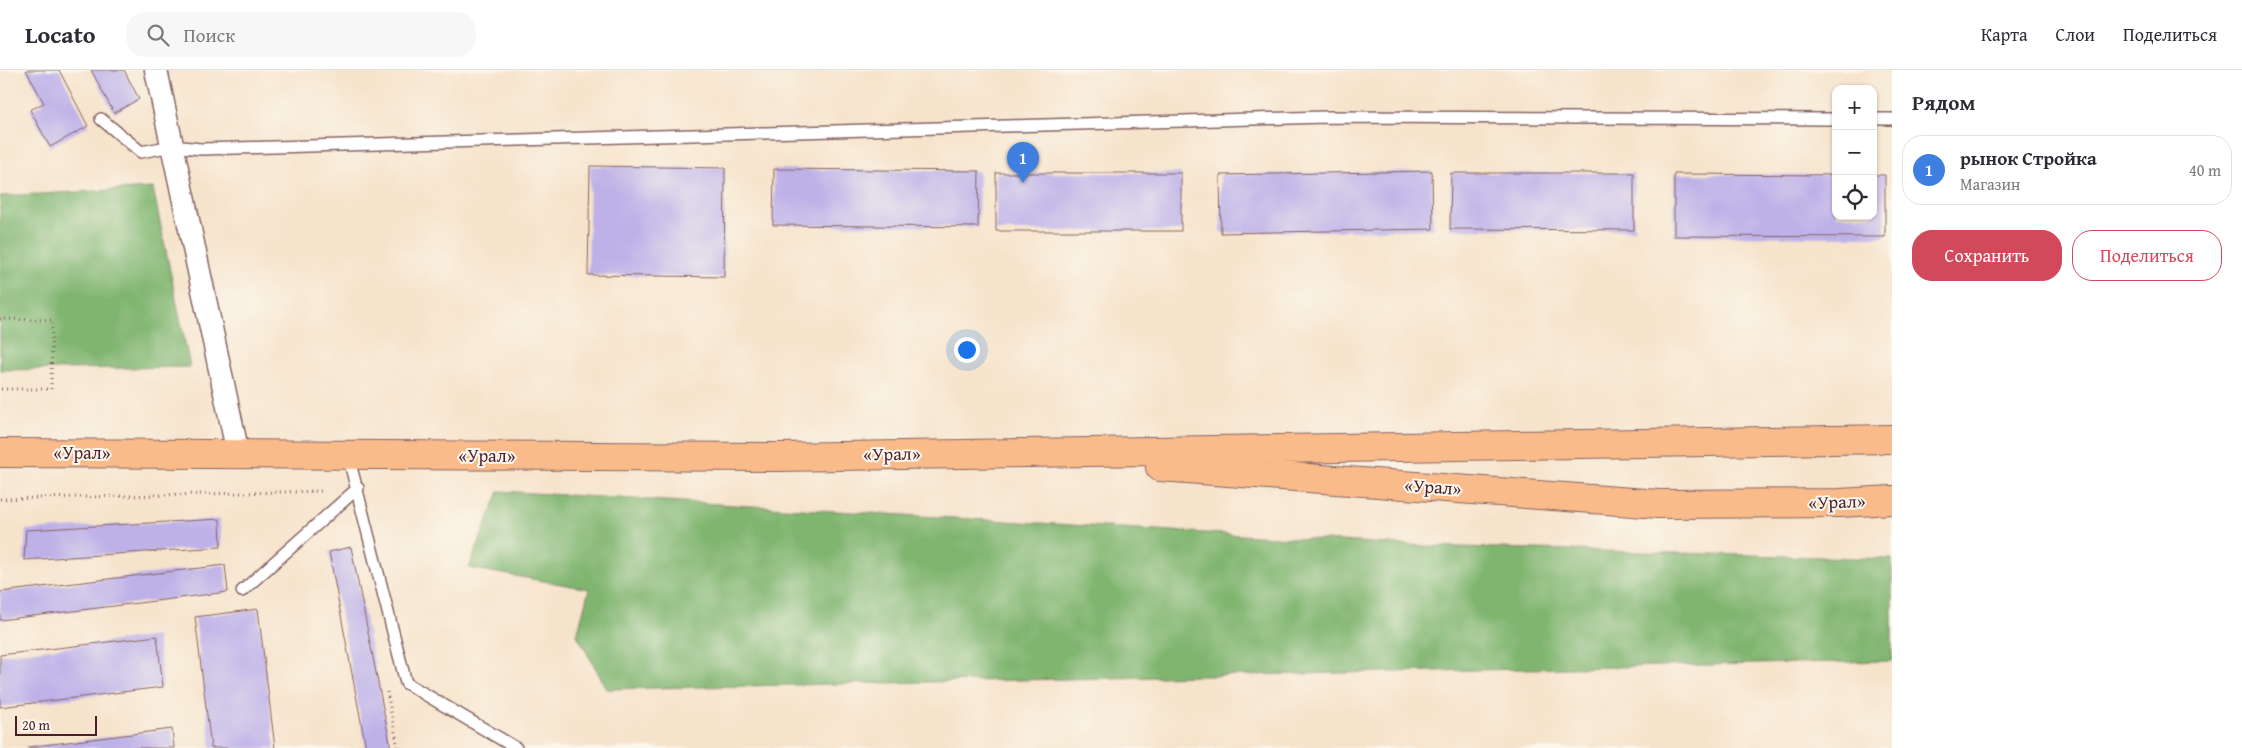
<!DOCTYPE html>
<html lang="ru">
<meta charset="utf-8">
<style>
:root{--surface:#fff;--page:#f7f7f7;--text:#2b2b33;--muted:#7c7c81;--line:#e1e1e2;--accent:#d1495b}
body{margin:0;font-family:"Gentium Book Plus",serif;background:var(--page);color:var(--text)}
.controls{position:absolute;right:15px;top:15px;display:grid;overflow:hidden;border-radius:10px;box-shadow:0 1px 4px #0004}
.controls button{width:45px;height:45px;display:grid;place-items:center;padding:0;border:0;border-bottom:1px solid var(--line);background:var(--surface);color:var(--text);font:25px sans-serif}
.scale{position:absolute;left:15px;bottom:12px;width:82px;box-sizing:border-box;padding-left:5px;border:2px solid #4a1f2b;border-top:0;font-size:14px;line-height:18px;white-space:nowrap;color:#4a1f2b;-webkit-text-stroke:4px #fbf7ec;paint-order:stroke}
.you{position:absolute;left:966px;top:279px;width:18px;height:18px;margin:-12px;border:4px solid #fff;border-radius:50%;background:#1a73e8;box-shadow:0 0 0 8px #1a73e833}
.badge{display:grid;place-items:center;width:32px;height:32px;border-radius:50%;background:var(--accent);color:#fff;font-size:16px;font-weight:700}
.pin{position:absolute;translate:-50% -41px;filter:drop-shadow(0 1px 2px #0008)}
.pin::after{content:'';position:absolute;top:26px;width:18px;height:15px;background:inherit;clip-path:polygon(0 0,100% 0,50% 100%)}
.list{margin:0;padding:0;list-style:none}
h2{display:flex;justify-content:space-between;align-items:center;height:65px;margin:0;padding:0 20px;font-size:21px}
h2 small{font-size:16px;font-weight:400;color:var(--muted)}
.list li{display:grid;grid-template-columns:32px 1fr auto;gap:15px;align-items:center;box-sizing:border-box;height:70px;margin:0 10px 10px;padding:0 10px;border:1px solid var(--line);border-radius:20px}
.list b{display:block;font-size:19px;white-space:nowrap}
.list p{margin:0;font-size:16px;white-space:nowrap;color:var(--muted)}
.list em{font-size:16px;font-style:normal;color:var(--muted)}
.actions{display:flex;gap:10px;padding:15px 20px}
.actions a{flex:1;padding:11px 0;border:1px solid var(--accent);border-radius:20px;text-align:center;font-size:18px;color:var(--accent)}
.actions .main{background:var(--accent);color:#fff}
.icon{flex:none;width:28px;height:28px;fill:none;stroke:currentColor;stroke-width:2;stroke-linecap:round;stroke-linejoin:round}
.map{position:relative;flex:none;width:1892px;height:678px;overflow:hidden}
header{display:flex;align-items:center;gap:30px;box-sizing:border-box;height:70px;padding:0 25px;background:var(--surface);border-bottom:1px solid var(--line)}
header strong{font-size:24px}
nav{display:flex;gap:28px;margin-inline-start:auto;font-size:18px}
.search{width:350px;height:45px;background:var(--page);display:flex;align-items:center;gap:12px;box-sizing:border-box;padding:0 18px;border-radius:20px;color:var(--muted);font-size:19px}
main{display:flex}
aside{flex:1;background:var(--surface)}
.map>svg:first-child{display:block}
</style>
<header>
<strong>Locato</strong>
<div class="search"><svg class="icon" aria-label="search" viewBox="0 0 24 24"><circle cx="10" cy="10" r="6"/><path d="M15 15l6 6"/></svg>Поиск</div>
<nav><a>Карта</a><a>Слои</a><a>Поделиться</a></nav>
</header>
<main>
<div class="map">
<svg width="1892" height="678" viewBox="0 0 1892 678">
<rect width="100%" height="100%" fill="#fbf7ec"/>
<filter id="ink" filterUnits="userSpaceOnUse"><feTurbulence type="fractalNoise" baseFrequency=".02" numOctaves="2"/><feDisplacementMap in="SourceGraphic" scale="10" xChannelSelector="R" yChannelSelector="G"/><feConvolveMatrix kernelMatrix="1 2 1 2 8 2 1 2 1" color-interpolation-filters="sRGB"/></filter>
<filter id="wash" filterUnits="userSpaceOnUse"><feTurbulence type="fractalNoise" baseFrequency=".0096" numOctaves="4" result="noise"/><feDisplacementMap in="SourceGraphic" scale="20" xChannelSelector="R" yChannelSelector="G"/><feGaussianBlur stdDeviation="1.12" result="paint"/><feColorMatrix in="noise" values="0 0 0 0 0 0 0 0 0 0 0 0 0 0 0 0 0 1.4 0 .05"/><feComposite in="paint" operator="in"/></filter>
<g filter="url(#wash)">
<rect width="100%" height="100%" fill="#f6e3cb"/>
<path fill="#80b570" stroke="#656a4e" d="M153 118 190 297 0 300V126Z
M499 421 1426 476 1892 489V591L607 619 577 565 589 519 469 498Z"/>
<g id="blocks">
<path fill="#bdb1e8" d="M26 0H59L88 56 50 77 30 40 44 33Z
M91 0H124L139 29 114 43Z
M590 96 725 98 724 207 588 205Z
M774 99 979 101 978 157 773 155Z
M1432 101 1433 159 1221 163 1220 105Z
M996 103H1181V161H996Z
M1451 103H1634V160L1450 159Z
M1674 104 1836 105V146H1873V105H1885V167L1674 166Z
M220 449 221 477 24 490 26 460Z
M351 477 391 678H366L329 482Z
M225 495 228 522 0 550V522Z
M258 539 275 678H211L195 547Z
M157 566 163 617 0 637V585Z
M172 659 174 678H28V677Z"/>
</g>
</g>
<g filter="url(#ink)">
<use href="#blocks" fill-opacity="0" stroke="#866463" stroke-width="1"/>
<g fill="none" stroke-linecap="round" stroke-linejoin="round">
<defs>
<path id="lane" d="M101 49 141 82 172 76 201 79 1326 47 1836 49
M1873 49H1892
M348 385 406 613 516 678
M242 521 358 418"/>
<path id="street" d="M156 0 238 384"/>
<path id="highway" d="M0 383 779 387 1892 369
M1160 397 1659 434 1840 433 1892 430"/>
</defs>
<use href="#lane" stroke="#866463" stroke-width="14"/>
<use href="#street" stroke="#866463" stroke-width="25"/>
<use href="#highway" stroke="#866463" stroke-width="30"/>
<path stroke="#866463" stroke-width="3" stroke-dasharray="1 4" stroke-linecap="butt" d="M0 249 52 250 51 319H0
M0 429 324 421
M387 622 398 678"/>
<use href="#lane" stroke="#fff" stroke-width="11"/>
<use href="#street" stroke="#fff" stroke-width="22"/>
<use href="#highway" stroke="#fabb8b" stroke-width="28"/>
</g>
</g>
<g text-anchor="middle" stroke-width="4" stroke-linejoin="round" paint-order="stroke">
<g font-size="18" fill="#4a1f2b" stroke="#fbf7ec">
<text x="82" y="389">«Урал»</text>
<text transform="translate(892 384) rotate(-1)" y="6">«Урал»</text>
<text x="487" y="392">«Урал»</text>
<text transform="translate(1433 417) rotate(4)" y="6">«Урал»</text>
<text transform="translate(1837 432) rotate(-2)" y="6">«Урал»</text>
</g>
</g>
</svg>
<div class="controls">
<button>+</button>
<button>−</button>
<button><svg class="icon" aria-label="locate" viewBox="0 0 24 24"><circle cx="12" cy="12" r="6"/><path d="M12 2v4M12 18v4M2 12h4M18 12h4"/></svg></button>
</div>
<div class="scale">20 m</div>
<div class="you"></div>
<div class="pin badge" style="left:1023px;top:113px;background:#3f7fe0">1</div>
</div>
<aside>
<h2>Рядом<small></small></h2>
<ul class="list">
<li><span class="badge" style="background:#3f7fe0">1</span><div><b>рынок Стройка</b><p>Магазин</p></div><em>40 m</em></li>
</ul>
<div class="actions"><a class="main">Сохранить</a><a>Поделиться</a></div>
</aside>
</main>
